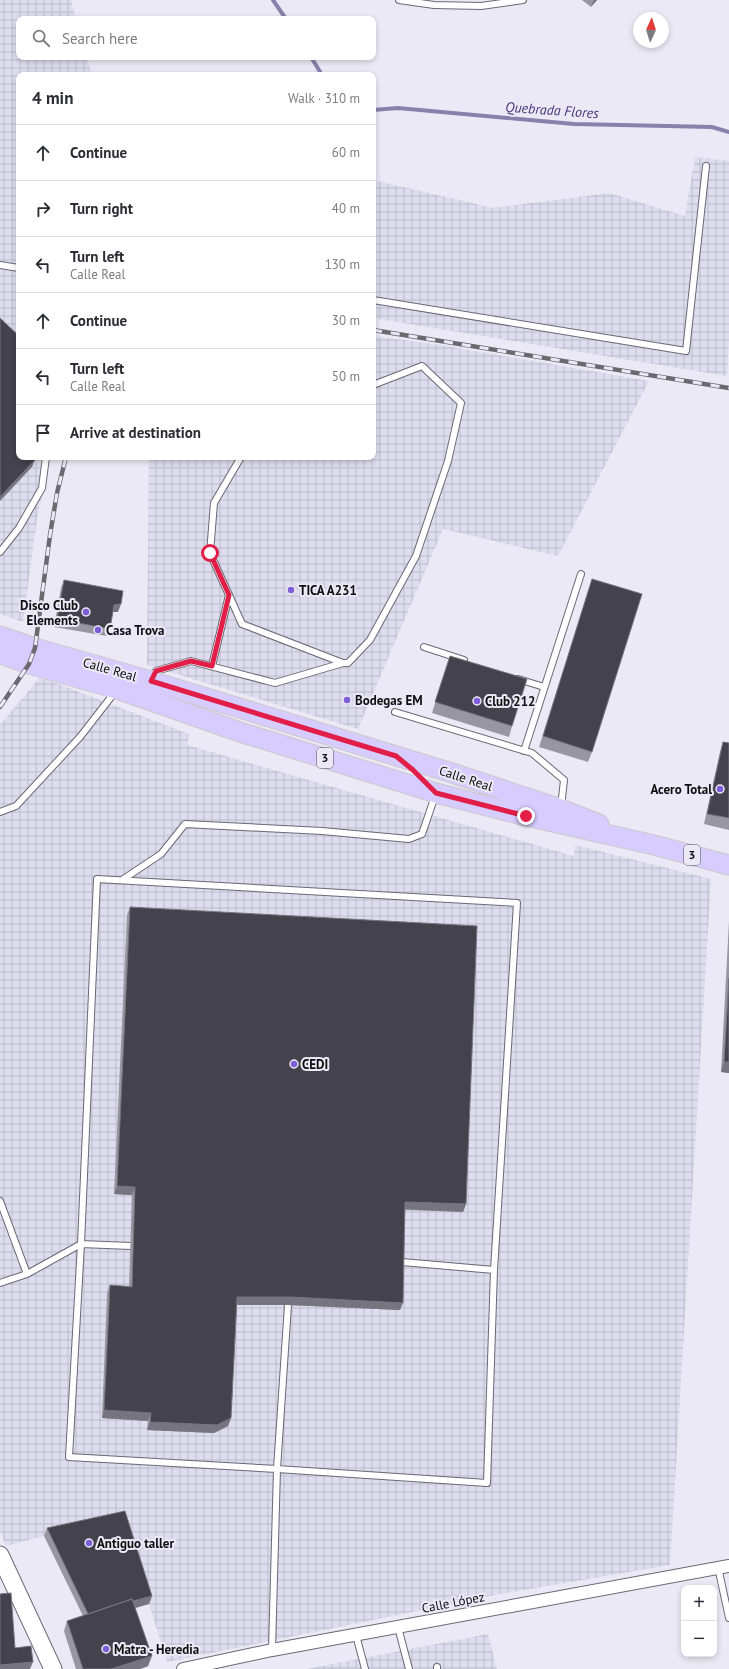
<!DOCTYPE html>
<meta charset="utf-8">
<style>
:root{--surface:#fff;--page:#f2f2f3;--text:#2b2b33;--muted:#7c7c81;--line:#e1e1e2}
body{margin:0;font-family:"PT Sans",sans-serif;background:var(--page);color:var(--text)}
.controls{position:absolute;right:12px;bottom:12px;display:grid;overflow:hidden;border-radius:8px;box-shadow:0 2px 6px #0003}
.controls button{width:36px;height:36px;display:grid;place-items:center;padding:0;border:0;border-bottom:1px solid var(--line);background:var(--surface);color:var(--text);font:20px sans-serif}
.compass{position:absolute;left:633px;top:12px;width:36px;height:36px;border-radius:50%;background:var(--surface);box-shadow:0 2px 6px #0003;rotate:4deg}
.stop{position:absolute;width:12px;height:12px;margin:-9px;border:3px solid #e11d48;border-radius:50%;background:#fff}
.stop.end{background:#e11d48;border-color:#fff;box-shadow:0 1px 4px #0008}
.list{margin:0;padding:0;list-style:none}
h2{display:flex;justify-content:space-between;align-items:center;height:52px;margin:0;padding:0 16px;font-size:17px}
h2 small{font-size:13px;font-weight:400;color:var(--muted)}
.list li{display:grid;grid-template-columns:26px 1fr auto;gap:12px;align-items:center;box-sizing:border-box;height:56px;padding:0 16px;border-top:1px solid var(--line)}
.list b{display:block;font-size:15px;white-space:nowrap}
.list p{margin:0;font-size:13px;white-space:nowrap;color:var(--muted)}
.list em{font-size:13px;font-style:normal;color:var(--muted)}
.icon{flex:none;width:22px;height:22px;fill:none;stroke:currentColor;stroke-width:2;stroke-linecap:round;stroke-linejoin:round}
.map{position:relative;flex:none;width:729px;height:1669px;overflow:hidden}
.search{position:absolute;background:var(--surface);box-shadow:0 2px 6px #0003;left:16px;top:16px;width:360px;height:44px;display:flex;align-items:center;gap:10px;box-sizing:border-box;padding:0 14px;border-radius:8px;color:var(--muted);font-size:15px}
.panel{position:absolute;background:var(--surface);box-shadow:0 2px 6px #0003;left:16px;top:72px;width:360px;height:388px;border-radius:8px}
.map>svg:first-child{display:block}
</style>
<div class="map">
<svg width="729" height="1669" viewBox="0 0 729 1669">
<defs>
<pattern id="industrial-grid" width="8" height="8" patternUnits="userSpaceOnUse"><rect width="8" height="8" fill="#dedcee"/><path d="M0 4h8M4 0v8" fill="none" stroke="#bdbccb"/></pattern>
</defs>
<rect width="100%" height="100%" fill="#ebe9f5"/>
<path fill="url(#industrial-grid)" d="M0 0H71L76 19H19V57H87L92 75H19V457H50L37 519 23 622 0 614Z
M695 157 729 161V337L727 376 373 318V180L493 208 609 193 685 216Z
M373 336 441 345 649 381 558 556 443 529 358 729 147 665 149 457H373Z
M40 677 189 734 187 745 574 856 575 845 711 879 670 1565 500 1594 167 1662 149 1604 44 1536 6 1546 0 1531V725Z
M488 1634 497 1669H307Z"/>
<g fill="none" stroke-linecap="round" stroke-linejoin="round">
<path stroke="#8881ac" stroke-width="4" d="M273 0 286 19
M311 57 322 75
M373 110 398 108 574 124 712 127 729 132"/>
<defs>
<path id="lane" d="M399 0 434 5 481 6 523 0
M0 265 19 268
M373 300 686 351 706 166
M241 457 214 503 210 553 242 624 343 663H348L370 640 416 556 448 461 461 403 422 366 373 385
M0 552 19 528 42 488 46 457
M424 647 464 660
M212 666 229 595
M152 678 156 671 191 661 275 683 343 663
M518 679 544 687
M395 712 532 753 564 780 561 807
M524 751 581 574
M0 812 16 806 80 737 115 692
M97 879 517 903 494 1270 487 1483 277 1469 69 1457 81 1244Z
M122 880 161 854 185 824 322 831 409 839 422 834 435 796
M0 1201 27 1274
M402 1262 494 1270
M0 1283 27 1274 81 1244 131 1246
M718 1567 729 1618
M398 1627 409 1669
M356 1635 365 1669
M272 1650 277 1469 288 1305
M437 1667V1669"/>
<path id="street" d="M183 1669 272 1650 729 1566"/>
<path id="secondary" d="M0 1555 53 1669"/>
<path id="primary" d="M0 636 35 648 151 681 449 772 561 809 599 824
M0 654 29 664 117 689 240 732 436 793 526 816 654 845 729 865"/>
</defs>
<use href="#lane" stroke="#6a6873" stroke-width="8"/>
<use href="#street" stroke="#6a6873" stroke-width="14"/>
<use href="#secondary" stroke="#6a6873" stroke-width="19"/>
<use href="#primary" stroke="#cacacb" stroke-width="21"/>
<use href="#lane" stroke="#fff" stroke-width="6"/>
<use href="#street" stroke="#fff" stroke-width="12"/>
<use href="#secondary" stroke="#fff" stroke-width="17"/>
<use href="#primary" stroke="#d6ccfe" stroke-width="19"/>
<defs>
<path id="rail" d="M373 330 729 388
M0 707 29 664 35 648 50 535 57 493 66 457"/>
</defs>
<use href="#rail" stroke="#6a6970" stroke-width="4.5"/>
<use href="#rail" stroke="#ebe9f5" stroke-width="3" stroke-dasharray="9" stroke-linecap="butt"/>
</g>
<path fill="#9896a0" d="M582 0H597L591 7Z
M592 579V752L588 762 539 747Z
M64 580 118 612H113L110 629 107 636 54 627 61 588Z
M450 656 512 726 509 737 432 713Z
M723 742 729 743V830L704 824 720 752Z
M130 907 466 1204 463 1212 405 1210 400 1310 288 1305H237L231 1418 228 1426 214 1433 147 1430 148 1421 102 1418 107 1293 110 1285 129 1286 132 1195 114 1194 127 915Z
M729 921V1073L721 1072Z
M47 1528 152 1596 149 1604 135 1608 148 1666 140 1669H76L64 1631 67 1621 83 1616 44 1536Z"/>
<path fill="#76747f" d="M594 0H597L591 7 593 2Z
M35 460 32 467 0 501V497Z
M121 604 118 612H112L114 605Z
M724 1062H729V1073L721 1072Z
M117 1186 135 1187 132 1195 114 1194Z
M405 1202 466 1204 463 1212 402 1209Z
M237 1297H291L403 1303 400 1310 288 1305H234Z
M104 1410 151 1413 148 1421 102 1418Z
M231 1418 228 1426 214 1433 147 1430 150 1422Z
M152 1596 149 1604 128 1610 131 1602Z
M152 1656 148 1666 140 1669H111Z
M33 1662 30 1669H0V1665Z"/>
<path fill="#44424c" stroke="#76747f" d="M0 318 19 336V457H34L35 460 0 497Z
M592 579 642 594 592 752 543 736Z
M64 580 123 591 121 604 114 605 110 629 57 619Z
M450 656 527 679 512 726 435 702Z
M723 742 729 743V818L707 814Z
M130 907 477 926 466 1204 405 1202 403 1303 291 1297H237L231 1418 217 1425 150 1422 151 1413 104 1410 110 1285 132 1287 135 1187 117 1186Z
M729 978V1062H724Z
M125 1511 152 1596 133 1601 132 1599 88 1614 47 1528Z
M11 1593 15 1648 31 1646 33 1662 0 1665V1594Z
M132 1599 152 1656 111 1669H83L67 1621Z"/>
<g fill="none" stroke-linecap="round" stroke-linejoin="round">
<path stroke="#e11d48" stroke-width="5" d="M210 553 229 595 212 666 191 661 156 671 151 681 396 756 413 770 436 793 526 816"/>
</g>
<g fill="#7e5ed8" stroke="#ebe9f5" stroke-width="1.5">
<circle cx="291" cy="590" r="4"/>
<circle cx="86" cy="612" r="4"/>
<circle cx="98" cy="630" r="4"/>
<circle cx="347" cy="700" r="4"/>
<circle cx="477" cy="701" r="4"/>
<circle cx="720" cy="789" r="4"/>
<circle cx="294" cy="1064" r="4"/>
<circle cx="89" cy="1543" r="4"/>
<circle cx="106" cy="1649" r="4"/>
</g>
<g text-anchor="middle" stroke-width="4" stroke-linejoin="round" paint-order="stroke">
<g fill="#ebe9f5" stroke="#504f55" stroke-width="1">
<rect x="317" y="748" width="16" height="20" rx="3"/>
<rect x="684" y="845" width="16" height="20" rx="3"/>
</g>
<g font-size="12" font-weight="bold" fill="#0e0d11">
<text x="325" y="762">3</text>
<text x="692" y="859">3</text>
</g>
<g font-size="13" font-weight="bold" fill="#0e0d11" stroke="#ebe9f5" text-anchor="start">
<text x="299" y="595">TICA A231</text>
<text x="78" y="610" text-anchor="end">Disco Club<tspan x="78" dy="15">Elements</tspan></text>
<text x="106" y="635">Casa Trova</text>
<text x="355" y="705">Bodegas EM</text>
<text x="485" y="706">Club 212</text>
<text x="712" y="794" text-anchor="end">Acero Total</text>
<text x="302" y="1069">CEDI</text>
<text x="97" y="1548">Antiguo taller</text>
<text x="114" y="1654">Matra - Heredia</text>
</g>
<g font-size="13" fill="#0e0d11" stroke="#ebe9f5">
<text transform="translate(110 669) rotate(16)" y="5">Calle Real</text>
<text transform="translate(466 778) rotate(18)" y="5">Calle Real</text>
<text transform="translate(453 1602) rotate(-11)" y="5">Calle López</text>
</g>
<g font-size="14" font-style="italic" fill="#433176" stroke="#ebe9f5">
<text transform="translate(552 110) rotate(4)" y="5">Quebrada Flores</text>
</g>
</g>
</svg>
<div class="controls">
<button>+</button>
<button>−</button>
</div>
<svg class="compass" viewBox="-18 -18 36 36"><path d="M0-13l5 13h-10z" fill="#e53935"/><path d="M0 13l5-13h-10z" fill="#7c7c81"/></svg>
<div class="stop" style="left:210px;top:553px"></div>
<div class="stop end" style="left:526px;top:816px"></div>
<div class="search"><svg class="icon" aria-label="search" viewBox="0 0 24 24"><circle cx="10" cy="10" r="6"/><path d="M15 15l6 6"/></svg>Search here</div>
<section class="panel">
<h2>4 min<small>Walk · 310 m</small></h2>
<ul class="list">
<li><svg class="icon" aria-label="ahead" viewBox="0 0 24 24"><path d="M12 20V5M6 11l6-6 6 6"/></svg><div><b>Continue</b></div><em>60 m</em></li>
<li><svg class="icon" aria-label="right" viewBox="0 0 24 24"><path d="M7 20v-9h11M14 6l5 5-5 5"/></svg><div><b>Turn right</b></div><em>40 m</em></li>
<li><svg class="icon" aria-label="left" viewBox="0 0 24 24"><path d="M17 20v-9H6M10 6l-5 5 5 5"/></svg><div><b>Turn left</b><p>Calle Real</p></div><em>130 m</em></li>
<li><svg class="icon" aria-label="ahead" viewBox="0 0 24 24"><path d="M12 20V5M6 11l6-6 6 6"/></svg><div><b>Continue</b></div><em>30 m</em></li>
<li><svg class="icon" aria-label="left" viewBox="0 0 24 24"><path d="M17 20v-9H6M10 6l-5 5 5 5"/></svg><div><b>Turn left</b><p>Calle Real</p></div><em>50 m</em></li>
<li><svg class="icon" aria-label="arrive" viewBox="0 0 24 24"><path d="M6 21V4h12l-3 4 3 4H6"/></svg><div><b>Arrive at destination</b></div></li>
</ul>
</section>
</div>
